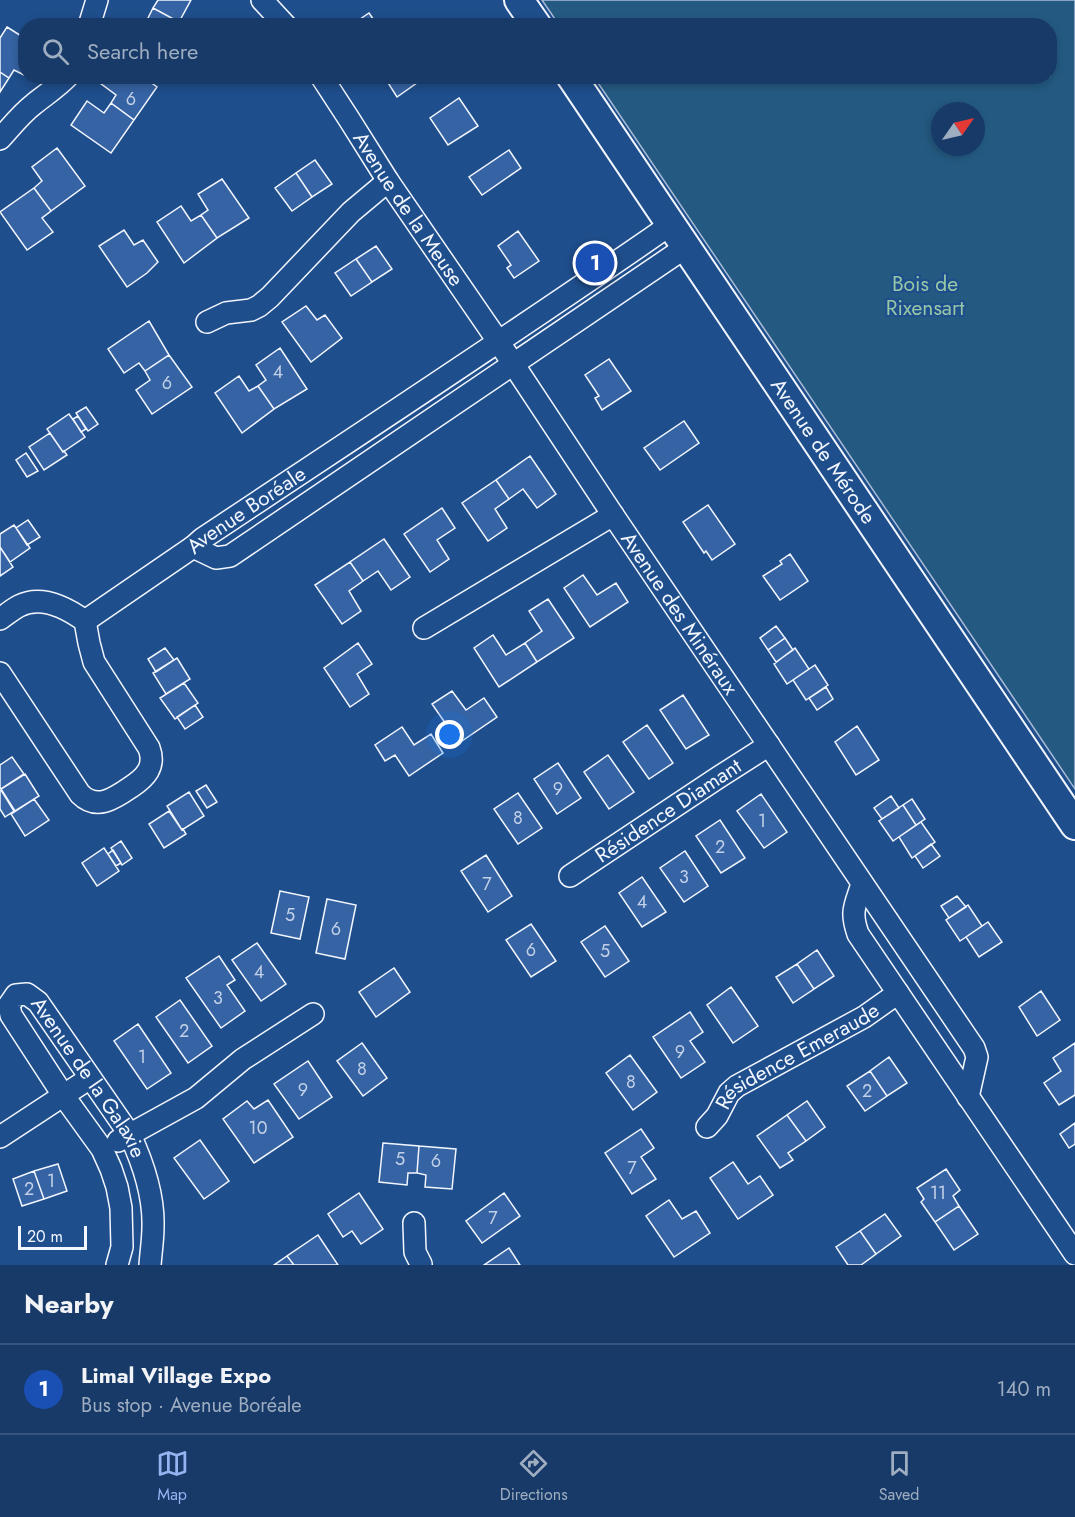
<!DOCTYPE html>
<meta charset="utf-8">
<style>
:root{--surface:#173a69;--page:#20416f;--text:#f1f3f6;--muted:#9eadc0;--line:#36547d;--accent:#95b2f1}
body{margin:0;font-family:Jost,sans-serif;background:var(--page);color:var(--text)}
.compass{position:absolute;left:931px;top:102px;width:54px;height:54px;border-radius:50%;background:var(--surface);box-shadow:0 3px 9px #0003;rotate:56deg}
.scale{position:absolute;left:18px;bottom:15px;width:69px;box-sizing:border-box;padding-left:6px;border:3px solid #f2f6ff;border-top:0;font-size:16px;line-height:21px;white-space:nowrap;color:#f2f6ff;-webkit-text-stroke:4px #1f4e8c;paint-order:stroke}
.you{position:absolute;left:450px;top:735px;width:21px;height:21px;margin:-15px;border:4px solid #fff;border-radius:50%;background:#1a73e8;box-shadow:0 0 0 9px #1a73e833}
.badge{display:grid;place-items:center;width:39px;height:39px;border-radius:50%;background:var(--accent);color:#fff;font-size:20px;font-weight:700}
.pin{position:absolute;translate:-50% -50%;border:3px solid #fff;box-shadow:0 2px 6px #0006}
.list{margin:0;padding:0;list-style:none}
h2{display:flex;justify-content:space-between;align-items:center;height:78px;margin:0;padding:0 24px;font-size:26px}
h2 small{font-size:20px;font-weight:400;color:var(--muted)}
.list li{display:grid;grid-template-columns:39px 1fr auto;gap:18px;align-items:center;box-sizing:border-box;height:90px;padding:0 24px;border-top:2px solid var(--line)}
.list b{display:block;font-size:22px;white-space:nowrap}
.list p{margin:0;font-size:20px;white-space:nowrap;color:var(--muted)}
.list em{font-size:20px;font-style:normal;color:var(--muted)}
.icon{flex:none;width:33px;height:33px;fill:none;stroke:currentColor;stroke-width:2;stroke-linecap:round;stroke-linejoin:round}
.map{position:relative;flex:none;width:1075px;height:1265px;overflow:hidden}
.search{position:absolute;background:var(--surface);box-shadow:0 3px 9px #0003;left:18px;right:18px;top:18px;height:66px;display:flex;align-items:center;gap:15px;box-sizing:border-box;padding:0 21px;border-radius:24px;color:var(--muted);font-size:22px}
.sheet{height:168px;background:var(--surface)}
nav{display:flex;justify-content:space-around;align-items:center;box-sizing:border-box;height:84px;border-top:2px solid var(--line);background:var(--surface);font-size:16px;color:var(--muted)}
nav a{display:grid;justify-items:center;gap:3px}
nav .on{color:var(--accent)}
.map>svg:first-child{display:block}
</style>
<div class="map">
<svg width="1075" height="1265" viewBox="0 0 1075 1265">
<rect width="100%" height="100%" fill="#1f4e8c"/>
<path fill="#245a82" stroke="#a8bbd7" stroke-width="1.5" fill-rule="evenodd" d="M542 0H1075V789L594 77 1050 76V26L559 25ZM940 111H976V147H940Z"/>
<path fill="#3563a3" stroke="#f2f6ff" stroke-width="1.5" d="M158 0H191L179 22 153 8Z
M153 8 179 22 177 26H144Z
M369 13 378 26H350Z
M7 27 26 39V76L14 70 9 78 0 72V38Z
M0 72 9 78 0 92Z
M105 76H142L157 87 134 120 111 103 116 95 100 83Z
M377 76H418L421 80 397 97 385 78 381 82Z
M459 98 478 126 448 145 430 118Z
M87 101 104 113 111 103 134 120 111 153 71 125Z
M57 148 85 186 51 211 34 188 42 181 32 167Z
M509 150 521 168 482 195 469 177Z
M315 160 332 184 312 197 296 173Z
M296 173 312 197 292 211 275 188Z
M222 179 249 218 217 238 201 215 208 210 198 194Z
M34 188 51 211 42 218 53 232 27 250 0 212Z
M181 206 191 221 201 215 217 238 184 263 157 222Z
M124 230 134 245 143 240 158 262 147 273 127 287 99 246Z
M518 231 539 261 514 278 507 268 511 265 498 246Z
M376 246 392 269 372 282 356 259Z
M356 259 372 282 351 296 335 273Z
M306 306 317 320 325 315 342 338 311 362 282 322Z
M149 321 169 355 145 371 139 363 124 373 108 349Z
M280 348 307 389 274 409 258 386 266 380 256 365Z
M169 355 192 387 152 414 136 390 150 380 145 371Z
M609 359 631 391 602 410 595 398 599 396 585 375Z
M239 376 249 391 258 386 274 409 242 433 215 393Z
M86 407 98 424 88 431 76 413Z
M69 414 85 437 63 452 47 429Z
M78 416 86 429 81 432 73 419Z
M684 421 699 443 660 470 644 448Z
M50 433 63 452 64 451 67 455 44 470 29 447Z
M26 453 38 471 27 477 16 460Z
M530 456 556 494 537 508 523 489 509 499 496 480Z
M496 480 509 499 495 509 507 528 488 541 462 503Z
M708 505 735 544 712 560 706 551 704 553 683 522Z
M442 508 455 528 437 540 449 559 430 572 404 534Z
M28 520 40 537 27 545 16 528Z
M14 525 30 548 10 562 0 547V534Z
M384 539 410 577 391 590 378 571 363 581 350 562Z
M0 547 13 567 0 576Z
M790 554 808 581 780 600 763 576 782 564 780 561Z
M350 562 363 581 349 591 361 611 342 624 315 585Z
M583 575 597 595 616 583 628 602 590 627 564 588Z
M548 599 574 638 537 662 525 643 542 631 529 611Z
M776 626 785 638 768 650 760 638Z
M493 635 506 655 525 643 537 662 499 687 474 648Z
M785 638 793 650 776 662 768 650Z
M358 643 372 664 357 674 369 694 350 707 324 668Z
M165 648 174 660 156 672 148 659Z
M795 648 809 669 787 684 774 664Z
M177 658 190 679 166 694 153 673Z
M815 665 828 685 806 700 793 680Z
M184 683 198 703 175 719 160 698Z
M826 687 833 699 817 710 809 698Z
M452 691 466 710 484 698 497 717 459 743 432 704Z
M683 695 709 735 686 749 660 710Z
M195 705 203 717 185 729 177 717Z
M647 725 673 763 649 779 623 742Z
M857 726 879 760 856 775 835 742Z
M402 727 414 745 431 734 443 753 409 776 395 755 385 761 375 745Z
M608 755 634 792 609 809 584 772Z
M12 757 24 774 1 789 0 787V765Z
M558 763 581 798 557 814 534 779Z
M25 774 39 796 15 811 1 789Z
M206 785 217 802 207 808 196 791Z
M1 790 14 811 5 817 0 809V791Z
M189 792 204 816 182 830 167 806Z
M518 793 542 828 518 844 494 809Z
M761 794 787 832 764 848 737 811Z
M891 796 899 808 882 819 874 808Z
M34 799 49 820 25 836 11 814Z
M912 799 925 819 916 825 903 805Z
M903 805 916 825 893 841 879 821Z
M169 811 182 830 183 829 186 834 164 848 149 824Z
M720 820 745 858 721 873 696 836Z
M921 822 935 842 912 858 899 837Z
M121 841 132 858 122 865 111 848Z
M931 844 940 856 923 868 915 856Z
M104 848 119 871 97 886 82 863Z
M113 850 121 863 116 866 108 854Z
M685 851 708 886 684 902 660 868Z
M486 855 512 896 488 912 461 871Z
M642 877 666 912 642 927 619 893Z
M280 891 309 897 300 939 271 933Z
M957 896 966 907 949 918 941 906Z
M327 899 356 905 345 959 316 953Z
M968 905 982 926 960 941 946 920Z
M988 922 1002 942 979 957 966 937Z
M531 924 556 961 531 977 506 940Z
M605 926 629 961 605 977 581 942Z
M257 943 286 984 261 1001 232 960Z
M817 950 834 976 814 989 797 964Z
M219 956 235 980 227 985 245 1011 221 1028 186 978Z
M797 964 814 989 793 1003 776 977Z
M394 968 410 992 376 1017 359 992Z
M731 987 758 1026 733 1043 707 1005Z
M1041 991 1060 1020 1037 1036 1019 1007Z
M180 1000 212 1046 188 1063 156 1017Z
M690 1012 703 1032 690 1041 705 1062 681 1078 653 1037Z
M138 1024 171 1073 147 1089 114 1041Z
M362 1043 387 1078 363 1096 337 1061Z
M1075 1043V1095L1059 1105 1044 1083 1061 1071 1053 1058Z
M630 1055 657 1092 633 1110 606 1073Z
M889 1057 907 1083 887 1096 870 1071Z
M308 1061 332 1097 299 1119 274 1084Z
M870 1071 887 1096 865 1111 847 1086Z
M268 1100 293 1137 254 1163 223 1119 247 1101 254 1109Z
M807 1101 825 1127 806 1141 787 1115Z
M787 1115 806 1141 788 1153 793 1160 780 1168 757 1136Z
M1075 1123V1144L1069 1148 1060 1134Z
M641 1129 654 1148 641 1157 656 1179 632 1194 605 1153Z
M200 1140 229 1181 204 1199 174 1158Z
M383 1143 419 1146 417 1173H408L407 1185 379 1182Z
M419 1146 456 1149 452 1189 425 1187 426 1175 417 1173Z
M733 1162 748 1184 760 1176 773 1195 738 1219 710 1178Z
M58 1164 67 1191 44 1199 34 1171Z
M946 1169 960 1190 953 1196 959 1206 935 1222 921 1202 924 1199 917 1188Z
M34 1171 44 1199 22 1206 13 1179Z
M359 1193 383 1229 361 1244 352 1231 343 1237 328 1214Z
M504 1193 520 1216 482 1243 466 1221Z
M669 1200 682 1219 696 1211 710 1233 674 1257 646 1216Z
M959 1206 978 1234 954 1250 935 1222Z
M885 1214 901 1236 876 1254 860 1231Z
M860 1231 876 1254 861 1265H848L836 1247Z
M318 1235 338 1265H294L287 1256Z
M509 1248 520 1265H484Z
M287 1256 294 1265H274Z"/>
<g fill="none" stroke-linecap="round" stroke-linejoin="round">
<defs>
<g id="street">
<path d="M262 0 286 26"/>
<path d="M89 26 97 0"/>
<path id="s1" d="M321 76 349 119 388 181 498 341 613 515 974 1048 977 1057 968 1097"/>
<path d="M0 139C11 127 21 114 34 104 45 95 58 87 68 76"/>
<path d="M207 322 226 313 251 310 259 306 270 297 351 212 388 181"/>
<path d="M193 547 216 558 230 556 686 247"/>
<path d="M0 619C6 615 13 609 19 606 42 594 67 608 85 621L89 643 94 662 149 748C152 756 152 764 148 771 144 778 137 783 131 787 115 798 97 811 80 794L0 673"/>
<path id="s2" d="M85 621 193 547 202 539C358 435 516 332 670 225"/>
<path d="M424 628 613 515"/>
<path id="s3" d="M570 876 719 777 769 745"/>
<path d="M862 884C855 906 850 911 858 934L1075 1254"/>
<path id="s4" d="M707 1127 717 1116 729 1093 737 1086 864 1017 898 993"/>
<path d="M0 1137 90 1078"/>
<path d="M118 1141 196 1098 243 1059 313 1014"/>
<path d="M414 1223 415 1252 421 1264"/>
<path id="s5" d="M117 1265 122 1247 121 1208 117 1187 111 1169 102 1149 63 1095 11 1015 9 1005 16 995 27 994 38 1002 130 1135C143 1163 154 1195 153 1227 153 1239 151 1252 150 1265"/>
</g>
<g id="secondary">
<path d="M519 0 537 26"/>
<path id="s6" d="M571 76 1075 825"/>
</g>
</defs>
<use href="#street" stroke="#f2f6ff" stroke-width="24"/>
<use href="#secondary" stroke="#f2f6ff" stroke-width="32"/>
<use href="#street" stroke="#1f4e8c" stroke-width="21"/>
<use href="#secondary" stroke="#1f4e8c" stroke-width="28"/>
</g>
<g text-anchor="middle" stroke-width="4.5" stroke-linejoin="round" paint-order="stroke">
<g font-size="18" fill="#c3d1e8">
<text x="131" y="105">6</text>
<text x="278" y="378">4</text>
<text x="167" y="389">6</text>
<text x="558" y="795">9</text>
<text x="518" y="824">8</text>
<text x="762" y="827">1</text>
<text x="720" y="853">2</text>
<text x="684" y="883">3</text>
<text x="487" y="890">7</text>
<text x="642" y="908">4</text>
<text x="290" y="921">5</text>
<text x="336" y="935">6</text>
<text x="531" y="956">6</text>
<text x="605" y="957">5</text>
<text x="259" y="978">4</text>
<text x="218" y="1004">3</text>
<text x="184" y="1037">2</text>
<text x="680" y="1058">9</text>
<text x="142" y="1063">1</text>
<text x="362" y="1075">8</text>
<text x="631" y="1088">8</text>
<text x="303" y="1096">9</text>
<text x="867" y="1097">2</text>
<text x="258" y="1134">10</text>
<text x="400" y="1165">5</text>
<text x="436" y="1167">6</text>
<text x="632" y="1174">7</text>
<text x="51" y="1187">1</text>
<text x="29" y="1195">2</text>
<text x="938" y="1199">11</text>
<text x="493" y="1224">7</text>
</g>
<g font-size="21" fill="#f2f6ff" stroke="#1f4e8c">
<text dy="7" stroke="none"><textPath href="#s1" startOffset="159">Avenue de la Meuse</textPath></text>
<text dy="7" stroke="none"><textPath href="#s6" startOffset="452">Avenue de Mérode</textPath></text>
<text dy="7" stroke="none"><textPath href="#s2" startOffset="196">Avenue Boréale</textPath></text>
<text dy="7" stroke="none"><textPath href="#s1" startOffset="646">Avenue des Minéraux</textPath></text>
<text dy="7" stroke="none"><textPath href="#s3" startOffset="118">Résidence Diamant</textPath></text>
<text dy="7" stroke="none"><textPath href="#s4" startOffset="118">Résidence Emeraude</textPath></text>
<text dy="7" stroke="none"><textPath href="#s5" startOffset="420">Avenue de la Galaxie</textPath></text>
</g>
<g font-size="21" fill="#97c8a6" stroke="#1f4e8c">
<text x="925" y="291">Bois de<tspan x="925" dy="24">Rixensart</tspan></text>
</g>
</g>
</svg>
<svg class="compass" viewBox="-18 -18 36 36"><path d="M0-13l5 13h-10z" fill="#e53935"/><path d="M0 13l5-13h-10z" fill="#9eadc0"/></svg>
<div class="scale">20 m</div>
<div class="you"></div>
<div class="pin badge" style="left:595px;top:263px;background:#1a4fb4">1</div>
<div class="search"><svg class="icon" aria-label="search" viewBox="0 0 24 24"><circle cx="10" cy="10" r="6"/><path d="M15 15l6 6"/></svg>Search here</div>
</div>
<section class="sheet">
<h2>Nearby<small></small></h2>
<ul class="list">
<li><span class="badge" style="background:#1a4fb4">1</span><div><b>Limal Village Expo</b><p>Bus stop · Avenue Boréale</p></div><em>140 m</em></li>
</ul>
</section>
<nav>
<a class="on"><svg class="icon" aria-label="map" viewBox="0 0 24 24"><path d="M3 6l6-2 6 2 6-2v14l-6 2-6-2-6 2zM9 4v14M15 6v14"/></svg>Map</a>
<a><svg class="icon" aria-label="directions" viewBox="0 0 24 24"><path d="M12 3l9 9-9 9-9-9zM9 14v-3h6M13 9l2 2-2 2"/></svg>Directions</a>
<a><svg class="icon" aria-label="saved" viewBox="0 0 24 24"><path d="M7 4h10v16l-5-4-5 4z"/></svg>Saved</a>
</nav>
